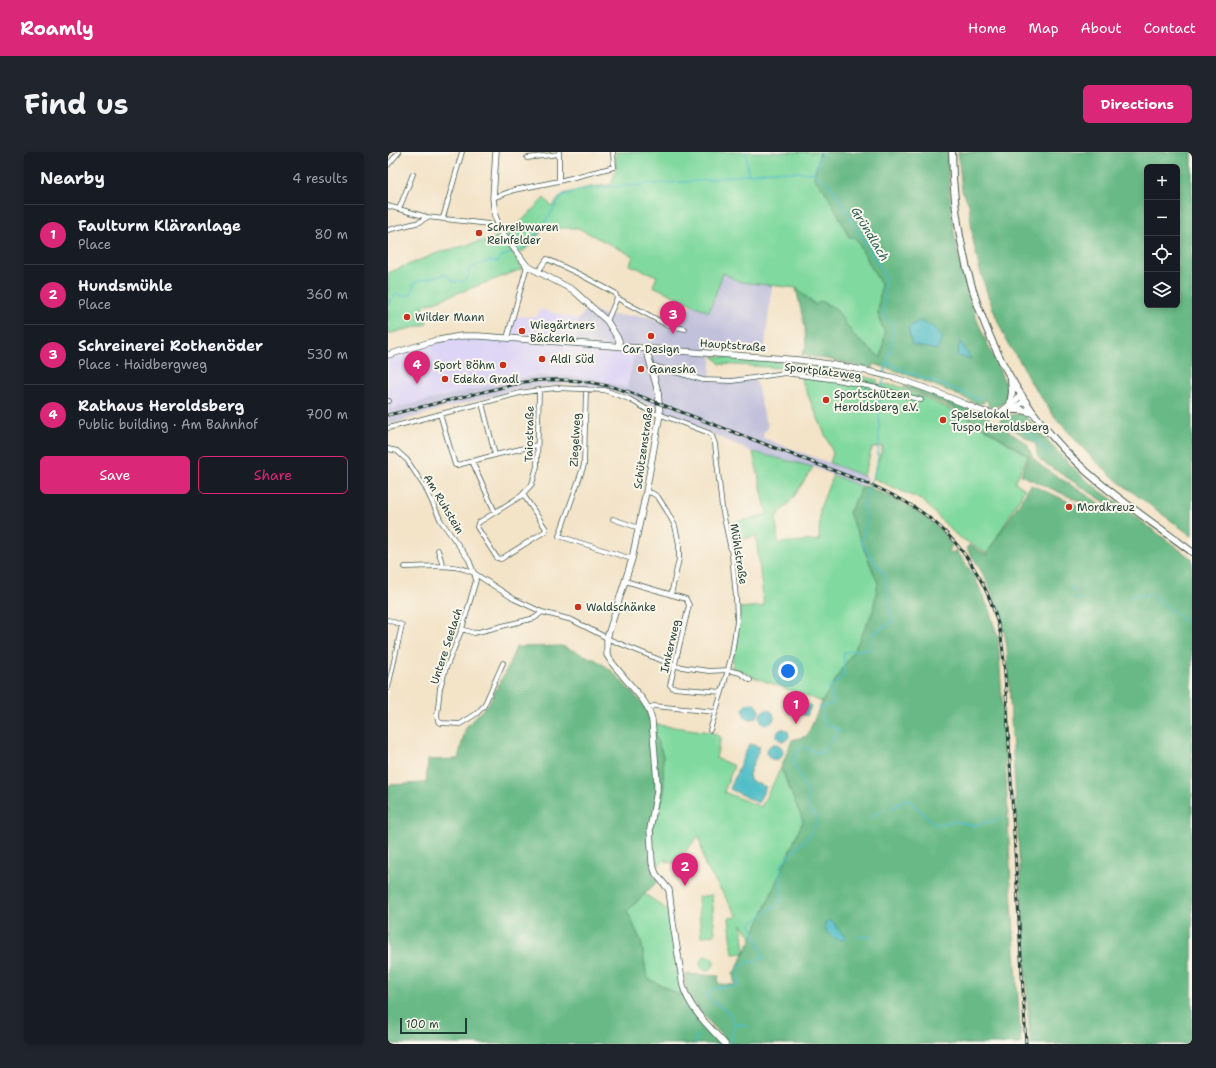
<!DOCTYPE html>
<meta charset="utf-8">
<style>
:root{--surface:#171b24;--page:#20242c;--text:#f1f3f6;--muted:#9ea1a6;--line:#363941;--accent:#db2777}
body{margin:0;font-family:"Shantell Sans",sans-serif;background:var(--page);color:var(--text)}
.controls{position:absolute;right:12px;top:12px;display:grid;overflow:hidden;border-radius:6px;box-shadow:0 2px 6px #0003}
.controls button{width:36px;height:36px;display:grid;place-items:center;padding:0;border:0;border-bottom:1px solid var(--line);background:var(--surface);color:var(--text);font:20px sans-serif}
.scale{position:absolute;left:12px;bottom:10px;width:67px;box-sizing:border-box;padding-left:4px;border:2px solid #1f3d34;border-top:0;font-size:11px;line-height:14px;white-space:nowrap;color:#1f3d34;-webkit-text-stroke:3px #fbf7ec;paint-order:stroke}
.you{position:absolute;left:400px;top:519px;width:14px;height:14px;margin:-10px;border:3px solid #fff;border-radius:50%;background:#1a73e8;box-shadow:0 0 0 6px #1a73e833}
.badge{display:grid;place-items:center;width:26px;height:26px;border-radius:50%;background:var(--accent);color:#fff;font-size:13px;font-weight:700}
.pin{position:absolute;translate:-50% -33px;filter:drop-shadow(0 1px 2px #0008)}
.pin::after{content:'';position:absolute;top:21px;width:14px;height:12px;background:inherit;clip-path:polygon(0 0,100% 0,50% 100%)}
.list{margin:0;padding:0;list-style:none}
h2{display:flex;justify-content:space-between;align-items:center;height:52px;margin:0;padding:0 16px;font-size:17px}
h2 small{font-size:13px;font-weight:400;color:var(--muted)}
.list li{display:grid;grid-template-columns:26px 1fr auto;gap:12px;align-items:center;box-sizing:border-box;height:60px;padding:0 16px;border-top:1px solid var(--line)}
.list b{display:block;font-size:15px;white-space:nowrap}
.list p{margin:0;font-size:13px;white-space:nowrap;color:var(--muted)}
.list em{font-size:13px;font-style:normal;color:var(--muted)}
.actions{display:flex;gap:8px;padding:12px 16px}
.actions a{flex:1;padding:9px 0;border:1px solid var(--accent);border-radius:6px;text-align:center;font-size:14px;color:var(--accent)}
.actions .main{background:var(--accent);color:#fff}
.icon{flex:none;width:22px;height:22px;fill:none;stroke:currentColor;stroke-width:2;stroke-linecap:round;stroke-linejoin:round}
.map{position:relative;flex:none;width:804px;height:892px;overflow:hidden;border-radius:6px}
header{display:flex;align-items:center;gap:24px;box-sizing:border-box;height:56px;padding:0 20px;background:var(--accent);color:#fff}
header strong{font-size:19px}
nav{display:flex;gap:22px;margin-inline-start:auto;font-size:14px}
.intro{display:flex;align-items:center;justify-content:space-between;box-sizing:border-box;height:96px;padding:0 24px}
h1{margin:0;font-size:28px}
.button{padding:10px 18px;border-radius:6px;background:var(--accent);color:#fff;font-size:14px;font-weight:700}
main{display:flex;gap:24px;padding:0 24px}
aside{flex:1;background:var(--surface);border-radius:6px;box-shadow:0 2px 6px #0003}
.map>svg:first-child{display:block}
</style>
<header>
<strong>Roamly</strong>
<nav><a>Home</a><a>Map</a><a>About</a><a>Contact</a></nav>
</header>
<div class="intro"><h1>Find us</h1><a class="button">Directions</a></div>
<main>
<aside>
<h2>Nearby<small>4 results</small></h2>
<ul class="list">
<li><span class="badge">1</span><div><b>Faulturm Kläranlage</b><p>Place</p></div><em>80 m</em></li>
<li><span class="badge">2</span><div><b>Hundsmühle</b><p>Place</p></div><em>360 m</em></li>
<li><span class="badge">3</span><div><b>Schreinerei Rothenöder</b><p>Place · Haidbergweg</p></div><em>530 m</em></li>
<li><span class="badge">4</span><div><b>Rathaus Heroldsberg</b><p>Public building · Am Bahnhof</p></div><em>700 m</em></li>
</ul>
<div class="actions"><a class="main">Save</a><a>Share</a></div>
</aside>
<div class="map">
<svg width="804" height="892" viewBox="0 0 804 892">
<rect width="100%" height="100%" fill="#fbf7ec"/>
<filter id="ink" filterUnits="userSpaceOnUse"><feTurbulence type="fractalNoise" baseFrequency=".025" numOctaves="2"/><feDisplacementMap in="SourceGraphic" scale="8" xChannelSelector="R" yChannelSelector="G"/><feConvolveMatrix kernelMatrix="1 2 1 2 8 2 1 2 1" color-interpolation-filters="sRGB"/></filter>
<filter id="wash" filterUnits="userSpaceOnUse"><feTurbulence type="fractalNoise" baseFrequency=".012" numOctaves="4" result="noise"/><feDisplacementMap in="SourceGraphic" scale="16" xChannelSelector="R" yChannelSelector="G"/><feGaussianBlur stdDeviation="0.9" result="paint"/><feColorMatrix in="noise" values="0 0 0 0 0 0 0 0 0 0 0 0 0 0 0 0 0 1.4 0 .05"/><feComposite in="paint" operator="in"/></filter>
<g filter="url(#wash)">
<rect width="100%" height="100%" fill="#f3e3c7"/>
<path fill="#ddd5f6" d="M152 157 190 168 187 190 248 196 239 236 202 226 151 223 129 227 3 257 0 243V200L47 189 73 185 119 187 126 164 149 165Z"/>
<path fill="#c2c1dc" d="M335 121 352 130 384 133 376 201 324 200 322 227 368 228 377 267 379 270 380 274 379 278 376 279 375 286 479 325 474 335 425 315 365 300 243 245 217 237 178 232 132 237 50 258 0 273V243L3 257 129 227 151 223 202 226 239 236 248 196 187 190 190 168 200 156 216 163 258 164 291 177 304 151 321 160Z"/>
<path fill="#80d99e" stroke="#508b69" d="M228 0H432L426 26C442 42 451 65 461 85H467L493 133 490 162 497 182 493 206 467 185 447 156 432 149 428 153 408 136 352 130 335 121 321 160 265 134 269 124 242 113 245 104 190 76H155L147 89 134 100 123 99 134 117 35 154 39 172 0 182V121L52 100 103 87 123 80 156 46 164 54 175 42 202 35 223 33 228 18Z
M325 204 414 212 435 215 490 228 488 232 507 233 572 261 640 304 627 330 637 337 599 402 568 383 535 349 485 326 495 294 484 296 476 324 442 311 445 301 412 225 487 231 463 226 410 217 332 212Z
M365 300 425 315 405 346 388 365 390 391 431 388 432 356 445 323 474 335 461 361 490 431 485 459 468 495 434 550 363 524 355 519 344 516 351 456 376 454 368 384 343 390 340 372 379 362Z
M263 572 323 580 333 585 328 606 346 614 336 640 373 655 393 616 415 669 364 786 354 772 357 801 345 802 341 766 350 765 317 713 311 684 286 712 276 708 264 721 263 677 276 642 275 604Z
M257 742 281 759 292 830 293 844 259 826 253 789 239 759Z
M324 743 327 783 313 784 310 745Z
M312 811a7 7 0 1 1 14 0a7 7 0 1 1-14 0Z"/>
<path fill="#68b985" stroke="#447b5c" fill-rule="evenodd" d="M432 0H559C561 44 565 88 576 130 586 168 605 202 620 238 620 251 614 255 601 255L599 248H596V251L591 252 588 251C554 236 521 222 486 212L483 217 450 209 414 203 418 195 417 176 408 136 427 153 432 149 447 156 467 185 493 206 497 182 490 162 493 133 467 85H461C451 65 442 42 426 26Z
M570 0H804V384L732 331 704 306 666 264 640 226 635 214 620 192 611 172 600 144 591 115 585 88 581 52 574 39ZM759 15H789V153H759Z
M516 233 547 242 593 262 601 266 639 292 644 304 653 314 711 351 709 353 702 354 633 323 641 304 568 257 516 235Z
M628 262H635L667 297 698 328 804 407V892H642L619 497C614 460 601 426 578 396L581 393 598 403 643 333 705 360 720 352 655 310C649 305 648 300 648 292L612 269 615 265Z
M478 334C507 346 548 365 564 393L561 399 564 401 568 398 585 422 600 455 610 486 616 577 623 736 633 892H342L317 865 301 845 296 828 299 822 331 824 330 829 331 832 347 833 345 823 364 786 415 669 393 616 404 588 419 584 434 550 468 495 485 459 490 431 461 361 474 335Z
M174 494 208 508 222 517 257 554 263 572 275 604 276 642 263 677 264 721 270 729 239 759 253 789 259 826 293 844V833L298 850 306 861 334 892H0V633L38 631 40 608 70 607 78 575 101 551 121 513 128 495Z"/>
<path fill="#4fbdc6" stroke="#377d7d" d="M531 169 544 174 555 185 549 198 524 193 520 176Z
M572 189 583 207 569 204Z
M415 550 423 554 419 564 411 561Z
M355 559a8 8 0 1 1 16 0a8 8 0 1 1-16 0Z
M372 565a7 7 0 1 1 14 0a7 7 0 1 1-14 0Z
M389 583a6 6 0 1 1 12 0a6 6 0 1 1-12 0Z
M361 592 372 595 361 622 362 628 378 635 370 651 342 637Z
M379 600a8 8 0 1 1 16 0a8 8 0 1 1-16 0Z
M442 768C451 773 448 781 458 783L457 787 452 788C444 786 436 781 437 771Z"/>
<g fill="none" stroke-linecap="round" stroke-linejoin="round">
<path stroke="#4fbdc6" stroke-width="1.5" d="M358 0 360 22
M425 21 434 0
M134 97 149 83 174 44 187 39 203 36 311 29 384 19 425 21 443 34 497 123 496 164 505 174 503 196 496 222
M0 152 8 142 16 144 23 142 27 130 58 122 65 130 76 129 80 126 81 116 102 109 109 110 114 104 123 101
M499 210 512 217 592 247
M628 269 660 300
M683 435 686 440
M689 444 692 448
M743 445 763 442 804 475
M501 658 519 647 548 673 567 669 585 674 612 667
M483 665 494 658
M470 784 483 785
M347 871 360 875
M307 892 309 883
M340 892 344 886 347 871 340 860 318 844 327 836 350 834 351 813 376 806 363 772 394 748 393 712 422 683 430 667 421 656 420 641 405 609 413 594 432 602 452 578 437 572 432 556 446 551 441 537 455 524 456 500 483 497 484 482 504 470 497 424 473 390 479 370 475 352 489 313 491 293V251L496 226"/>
</g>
</g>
<g filter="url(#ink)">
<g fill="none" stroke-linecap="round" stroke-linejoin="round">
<defs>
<path id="street" d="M139 6 171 2
M0 13 11 0
M171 29V0
M105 46 126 38 171 29 226 15 225 0
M0 54 39 65 101 72 113 79
M11 57 25 22
M55 66 74 0
M0 78 32 70 39 65
M150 120 159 107 193 123 227 141 229 146 279 173 297 177
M219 169 229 146
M119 186 139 114
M262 213 315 228 344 229 397 221 449 228 489 236 533 248
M198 237 196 313 171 384 244 407
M0 249H1
M94 251 107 303
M52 262 67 313H70L107 303 149 293
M0 276 132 241 151 238 168 236 216 238 241 247 265 261 276 264 321 281 324 284 327 292 334 356 344 403 348 446 349 469 344 502 334 540 322 578
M0 297 9 299 19 308 38 337 53 369 81 408 86 421 126 447 154 460 184 468 223 488 287 514 300 516 321 519 340 518 352 521 362 528
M84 309 107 360
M258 340 264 341 270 345 279 359 287 374 291 392V407L283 443
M135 342 158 377 156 380 113 407 109 406 89 375 90 371 133 344 144 332 149 314 151 238
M225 367 251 376
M50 398 55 414
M17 415C39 415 66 411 86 421L88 428 74 477 58 516 52 536 49 564 50 569 53 571 72 572 88 562 96 554 115 511
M237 429 298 447 301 453 282 533 285 536 334 540
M0 468 14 473 0 536
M74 477 86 481 147 466 154 460
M260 556 266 554 328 560"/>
<path id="secondary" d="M108 0 105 46 107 64 113 79 139 114 185 138 219 169 231 188V194
M260 196V203L270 240 272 262 258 340 244 407 219 486V503L225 512 255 548 260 556 264 568 269 630V639L262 677 264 711 268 722 281 738 285 771 295 834C302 858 321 874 337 892
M0 203 46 189 73 184H91L411 208C443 212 476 217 507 226 538 235 567 248 596 260 611 264 625 258 637 249
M614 259 634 243"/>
<path id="primary" d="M564 0C566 121 607 237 698 319 731 349 769 373 804 400
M622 252 624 240 623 228
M624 258H634L645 261"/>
</defs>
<use href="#street" stroke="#3f564a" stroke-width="5.5"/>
<use href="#secondary" stroke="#3f564a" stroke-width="7"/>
<use href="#primary" stroke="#3f564a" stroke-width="8"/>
<use href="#street" stroke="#fff" stroke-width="4"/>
<use href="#secondary" stroke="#fff" stroke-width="5.5"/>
<use href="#primary" stroke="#fff" stroke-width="6"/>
<defs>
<path id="rail" d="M0 263 136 230C172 225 207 228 241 240L486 334C498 340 510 345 521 352 568 380 600 427 612 480 615 494 616 509 617 523L638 892"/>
</defs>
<use href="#rail" stroke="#1f3d34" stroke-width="3"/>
<use href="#rail" stroke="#fbf7ec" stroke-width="1.5" stroke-dasharray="4.5" stroke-linecap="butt"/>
</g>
</g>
<g fill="#c8321e" stroke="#fbf7ec" stroke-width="1.5">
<circle cx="91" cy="81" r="4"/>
<circle cx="19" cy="165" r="4"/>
<circle cx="134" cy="179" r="4"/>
<circle cx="263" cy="184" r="4"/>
<circle cx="154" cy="207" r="4"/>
<circle cx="115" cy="213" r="4"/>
<circle cx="253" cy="217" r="4"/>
<circle cx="57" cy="227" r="4"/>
<circle cx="438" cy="248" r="4"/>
<circle cx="555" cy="268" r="4"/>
<circle cx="681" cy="355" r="4"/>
<circle cx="190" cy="455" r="4"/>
</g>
<g text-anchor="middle" stroke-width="4" stroke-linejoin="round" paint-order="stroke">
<g font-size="11" fill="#1f3d34" stroke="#fbf7ec" text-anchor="start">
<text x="99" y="79">Schreibwaren<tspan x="99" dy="13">Reinfelder</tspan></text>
<text x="27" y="169">Wilder Mann</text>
<text x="142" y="177">Wiegärtners<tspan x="142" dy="13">Bäckeria</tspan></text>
<text x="263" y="201" text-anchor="middle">Car Design</text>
<text x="162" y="211">Aldi Süd</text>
<text x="107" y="217" text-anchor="end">Sport Böhm</text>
<text x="261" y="221">Ganesha</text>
<text x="65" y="231">Edeka Gradl</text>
<text x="446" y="246">Sportschützen<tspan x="446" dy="13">Heroldsberg e.V.</tspan></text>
<text x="563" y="266">Speiselokal<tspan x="563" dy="13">Tuspo Heroldsberg</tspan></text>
<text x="689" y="359">Mordkreuz</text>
<text x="198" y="459">Waldschänke</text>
</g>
<g font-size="11" fill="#1f3d34" stroke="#fbf7ec">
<text transform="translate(345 193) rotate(4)" y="4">Hauptstraße</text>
<text transform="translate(435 219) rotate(7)" y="4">Sportplatzweg</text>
<text transform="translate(141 282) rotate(-89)" y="4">Taiostraße</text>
<text transform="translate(187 288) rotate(-87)" y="4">Ziegelweg</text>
<text transform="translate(255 296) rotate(-82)" y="4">Schützenstraße</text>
<text transform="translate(56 352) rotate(59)" y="4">Am Ruhstein</text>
<text transform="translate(351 402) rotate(81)" y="4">Mühlstraße</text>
<text transform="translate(58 494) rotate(-72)" y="4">Untere Seelach</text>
<text transform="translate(282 494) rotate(-77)" y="4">Imkerweg</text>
</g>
<g font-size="12" font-style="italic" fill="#2b5d58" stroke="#fbf7ec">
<text transform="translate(482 82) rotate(59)" y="4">Gründlach</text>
</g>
</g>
</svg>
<div class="controls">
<button>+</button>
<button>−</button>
<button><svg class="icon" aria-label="locate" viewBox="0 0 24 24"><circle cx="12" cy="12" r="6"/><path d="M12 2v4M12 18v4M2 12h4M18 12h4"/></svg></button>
<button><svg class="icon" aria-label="layers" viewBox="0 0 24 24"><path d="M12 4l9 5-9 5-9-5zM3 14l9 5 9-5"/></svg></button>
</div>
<div class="scale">100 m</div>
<div class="you"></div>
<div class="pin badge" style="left:408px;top:572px">1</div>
<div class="pin badge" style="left:297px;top:734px">2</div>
<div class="pin badge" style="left:285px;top:182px">3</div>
<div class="pin badge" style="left:29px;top:232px">4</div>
</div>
</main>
